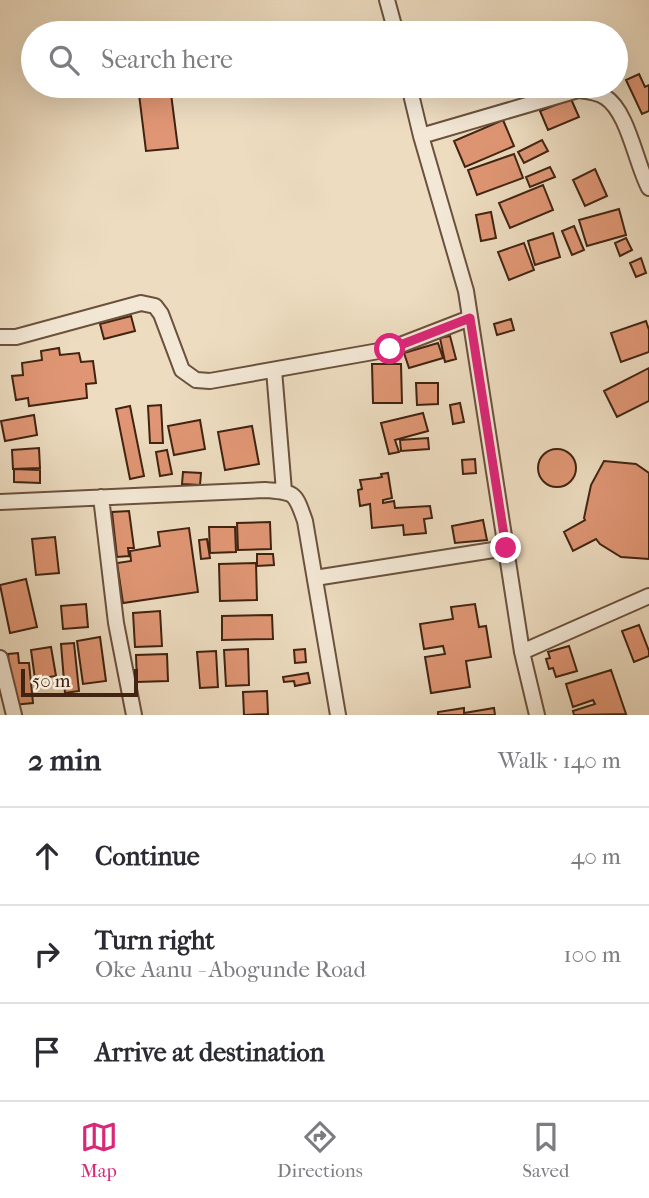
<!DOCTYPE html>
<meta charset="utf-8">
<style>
:root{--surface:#fff;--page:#f7f7f7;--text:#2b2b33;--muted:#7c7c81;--line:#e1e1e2;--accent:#db2777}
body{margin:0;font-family:"IM FELL French Canon",serif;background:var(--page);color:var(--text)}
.scale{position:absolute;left:21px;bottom:18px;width:117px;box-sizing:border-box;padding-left:7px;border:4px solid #402311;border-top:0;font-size:19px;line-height:24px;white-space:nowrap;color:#402311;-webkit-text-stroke:5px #f3e8d6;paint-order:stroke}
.stop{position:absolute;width:21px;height:21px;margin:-16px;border:5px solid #db2777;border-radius:50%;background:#fff}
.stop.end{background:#db2777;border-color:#fff;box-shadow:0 2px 7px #0008}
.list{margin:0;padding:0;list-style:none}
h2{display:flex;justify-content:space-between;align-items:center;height:91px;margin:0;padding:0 28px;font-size:30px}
h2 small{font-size:23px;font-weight:400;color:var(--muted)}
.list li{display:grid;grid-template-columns:46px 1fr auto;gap:21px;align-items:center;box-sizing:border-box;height:98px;padding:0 28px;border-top:2px solid var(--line)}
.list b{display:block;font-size:26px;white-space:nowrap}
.list p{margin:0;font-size:23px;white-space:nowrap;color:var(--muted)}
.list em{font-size:23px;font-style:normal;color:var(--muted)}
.icon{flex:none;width:38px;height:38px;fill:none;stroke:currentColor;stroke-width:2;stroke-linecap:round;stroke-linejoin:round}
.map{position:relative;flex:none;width:649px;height:715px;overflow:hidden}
.search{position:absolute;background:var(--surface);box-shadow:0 7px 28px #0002;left:21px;right:21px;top:21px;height:77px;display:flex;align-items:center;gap:18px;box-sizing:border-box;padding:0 24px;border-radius:38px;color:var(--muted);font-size:26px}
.sheet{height:385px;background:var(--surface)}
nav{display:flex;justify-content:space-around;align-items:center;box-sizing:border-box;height:98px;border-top:2px solid var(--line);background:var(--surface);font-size:19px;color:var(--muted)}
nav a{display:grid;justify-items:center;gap:4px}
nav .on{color:var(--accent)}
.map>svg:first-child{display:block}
</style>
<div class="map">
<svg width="649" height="715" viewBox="0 0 649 715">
<rect width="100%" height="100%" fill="#eddcc0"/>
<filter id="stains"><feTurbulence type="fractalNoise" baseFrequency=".00286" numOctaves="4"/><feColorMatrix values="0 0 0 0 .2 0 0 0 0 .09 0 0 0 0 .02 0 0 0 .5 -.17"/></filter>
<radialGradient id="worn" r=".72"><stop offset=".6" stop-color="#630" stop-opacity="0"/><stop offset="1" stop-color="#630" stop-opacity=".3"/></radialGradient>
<path fill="#e09674" stroke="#402311" stroke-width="2" d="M639 74 645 87 649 85V111L642 114 626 80Z
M138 86H170L178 148 146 151Z
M571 99 579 117 548 130 540 111Z
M503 120 514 146 465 167 454 141Z
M542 140 548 151 524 163 518 152Z
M514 154 523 178 477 195 468 170Z
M550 167 555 177 530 187 526 177Z
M595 169 607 196 585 206 573 180Z
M543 185 553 210 510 228 499 203Z
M619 209 626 235 587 246 579 220Z
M491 212 496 238 481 241 476 215Z
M574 226 584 250 572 255 562 231Z
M553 233 560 257 535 265 528 241Z
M626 238 632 250 620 256 615 243Z
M524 243 534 270 509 280 498 252Z
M641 258 646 273 636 277 630 263Z
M131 316 135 331 104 339 100 324Z
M511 319 514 330 497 335 494 324Z
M646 321 649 330V352L621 362 611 333Z
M450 336 456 359 445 362 440 338Z
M438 343 443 358 409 368 404 353Z
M59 348 60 355 79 353 81 362 93 361 96 383 86 384 87 398 29 406 28 398 16 400 12 376 23 375 22 363 42 360 41 351Z
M372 364H401L402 403H373Z
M649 368V401L617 417 604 391Z
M416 383H438V404L417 405Z
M460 403 464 422 453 424 450 405Z
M161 405 163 443H150L148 406Z
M130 406 144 476 130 479 116 409Z
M423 413 428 431 395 440 399 452 389 454 381 423Z
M34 415 37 435 5 441 1 421Z
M200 420 205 449 174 455 168 426Z
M252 426 259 464 225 470 218 432Z
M428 438 429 449 401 451 400 440Z
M39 448 40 468 13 469 12 450Z
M538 468a19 19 0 1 1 38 0a19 19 0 1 1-38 0Z
M167 450 172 474 160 476 156 452Z
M475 459 476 473 463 474 462 460Z
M604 461 636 464 649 473V559L621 557 600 544 596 539 573 551 564 532 585 520 584 518 591 485Z
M14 469 40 470V483L14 482Z
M183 472 201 473 200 485 182 484Z
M388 473 392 498 383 500V503L394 501 395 508 430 506 432 518 424 519 426 533 404 535 403 525 372 528 370 504 360 506 358 490 362 489 360 480 377 478 382 477 381 474Z
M129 511 134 548H128L129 556 117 557 112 512Z
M483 520 487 540 455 543 452 526Z
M270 522 271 549 238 550 237 523Z
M209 527H235L236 552 210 553Z
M189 528 198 592 123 603 117 563 131 561 130 551 160 546 158 532Z
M55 537 59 573 36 575 32 539Z
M207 539 210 558 201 559 199 540Z
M257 554H273L274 565 257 566Z
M256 563 257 600 220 601 219 564Z
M26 579 37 627 10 633 0 585Z
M86 604 88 627 63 629 61 606Z
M475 604 479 627 486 626 491 657 466 661 470 687 431 693 425 657 445 654 443 646 424 649 420 624 453 619 451 607Z
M160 611 162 646 135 647 133 613Z
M272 615 273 639 222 640V616Z
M639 625 649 651V656L634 662 622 631Z
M100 637 106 681 83 684 77 641Z
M74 643 79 691 65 693 61 644Z
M569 646 577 671 556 677 553 668 549 669 546 659 550 658 548 652Z
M51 647 56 676 35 679 31 650Z
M248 649 249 685 226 686 224 650Z
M305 649 306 662 295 663 294 650Z
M216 651 218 687 200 688 197 652Z
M18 653 19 663H29L33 703 13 705 8 654Z
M167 654 168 681 137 682 136 655Z
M611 670 626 714 574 715 573 711 595 704 593 700 573 707 566 684Z
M308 673 310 683 295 686 294 681 284 682 283 677Z
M267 691 268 714 244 715 243 692Z
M464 708V713L494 708 495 715H438V712Z"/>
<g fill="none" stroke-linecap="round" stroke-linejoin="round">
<defs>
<path id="street" d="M387 0 396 33
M409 86 421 136 466 291 522 652 537 715
M421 136 578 90C587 91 597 92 605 97 628 111 636 164 649 188
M0 337H16L141 303 155 306 161 314 182 370 196 380 210 381 390 349 470 318
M274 370 284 491
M101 497 116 623 134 715
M0 502 265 490C296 492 295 493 305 521L338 715
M315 578 506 548
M522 652 649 596
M0 658 14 715"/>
</defs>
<use href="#street" stroke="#6b513d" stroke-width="18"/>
<use href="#street" stroke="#f3e8d6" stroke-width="14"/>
</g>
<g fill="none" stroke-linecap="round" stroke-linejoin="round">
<path stroke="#db2777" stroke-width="9" d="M390 349 470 318 506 548"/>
</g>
<rect width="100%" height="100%" filter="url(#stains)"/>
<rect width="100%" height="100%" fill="url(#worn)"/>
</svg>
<div class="scale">50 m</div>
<div class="stop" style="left:390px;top:349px"></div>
<div class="stop end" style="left:506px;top:548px"></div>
<div class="search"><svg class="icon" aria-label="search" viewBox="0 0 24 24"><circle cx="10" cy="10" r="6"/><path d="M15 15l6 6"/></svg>Search here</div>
</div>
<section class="sheet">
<h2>2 min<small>Walk · 140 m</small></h2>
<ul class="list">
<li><svg class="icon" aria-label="ahead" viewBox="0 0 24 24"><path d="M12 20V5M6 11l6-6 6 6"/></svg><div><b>Continue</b></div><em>40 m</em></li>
<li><svg class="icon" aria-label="right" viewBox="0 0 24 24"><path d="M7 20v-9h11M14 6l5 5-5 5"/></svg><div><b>Turn right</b><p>Oke Aanu - Abogunde Road</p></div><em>100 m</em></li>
<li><svg class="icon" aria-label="arrive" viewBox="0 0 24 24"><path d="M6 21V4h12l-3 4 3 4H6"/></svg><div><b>Arrive at destination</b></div></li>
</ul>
</section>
<nav>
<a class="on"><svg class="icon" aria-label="map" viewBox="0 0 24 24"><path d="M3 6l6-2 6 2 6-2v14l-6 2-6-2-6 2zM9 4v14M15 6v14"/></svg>Map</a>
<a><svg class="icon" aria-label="directions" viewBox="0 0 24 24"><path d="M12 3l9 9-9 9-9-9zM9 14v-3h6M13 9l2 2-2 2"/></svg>Directions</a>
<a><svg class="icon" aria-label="saved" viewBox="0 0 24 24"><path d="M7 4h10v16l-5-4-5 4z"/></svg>Saved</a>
</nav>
